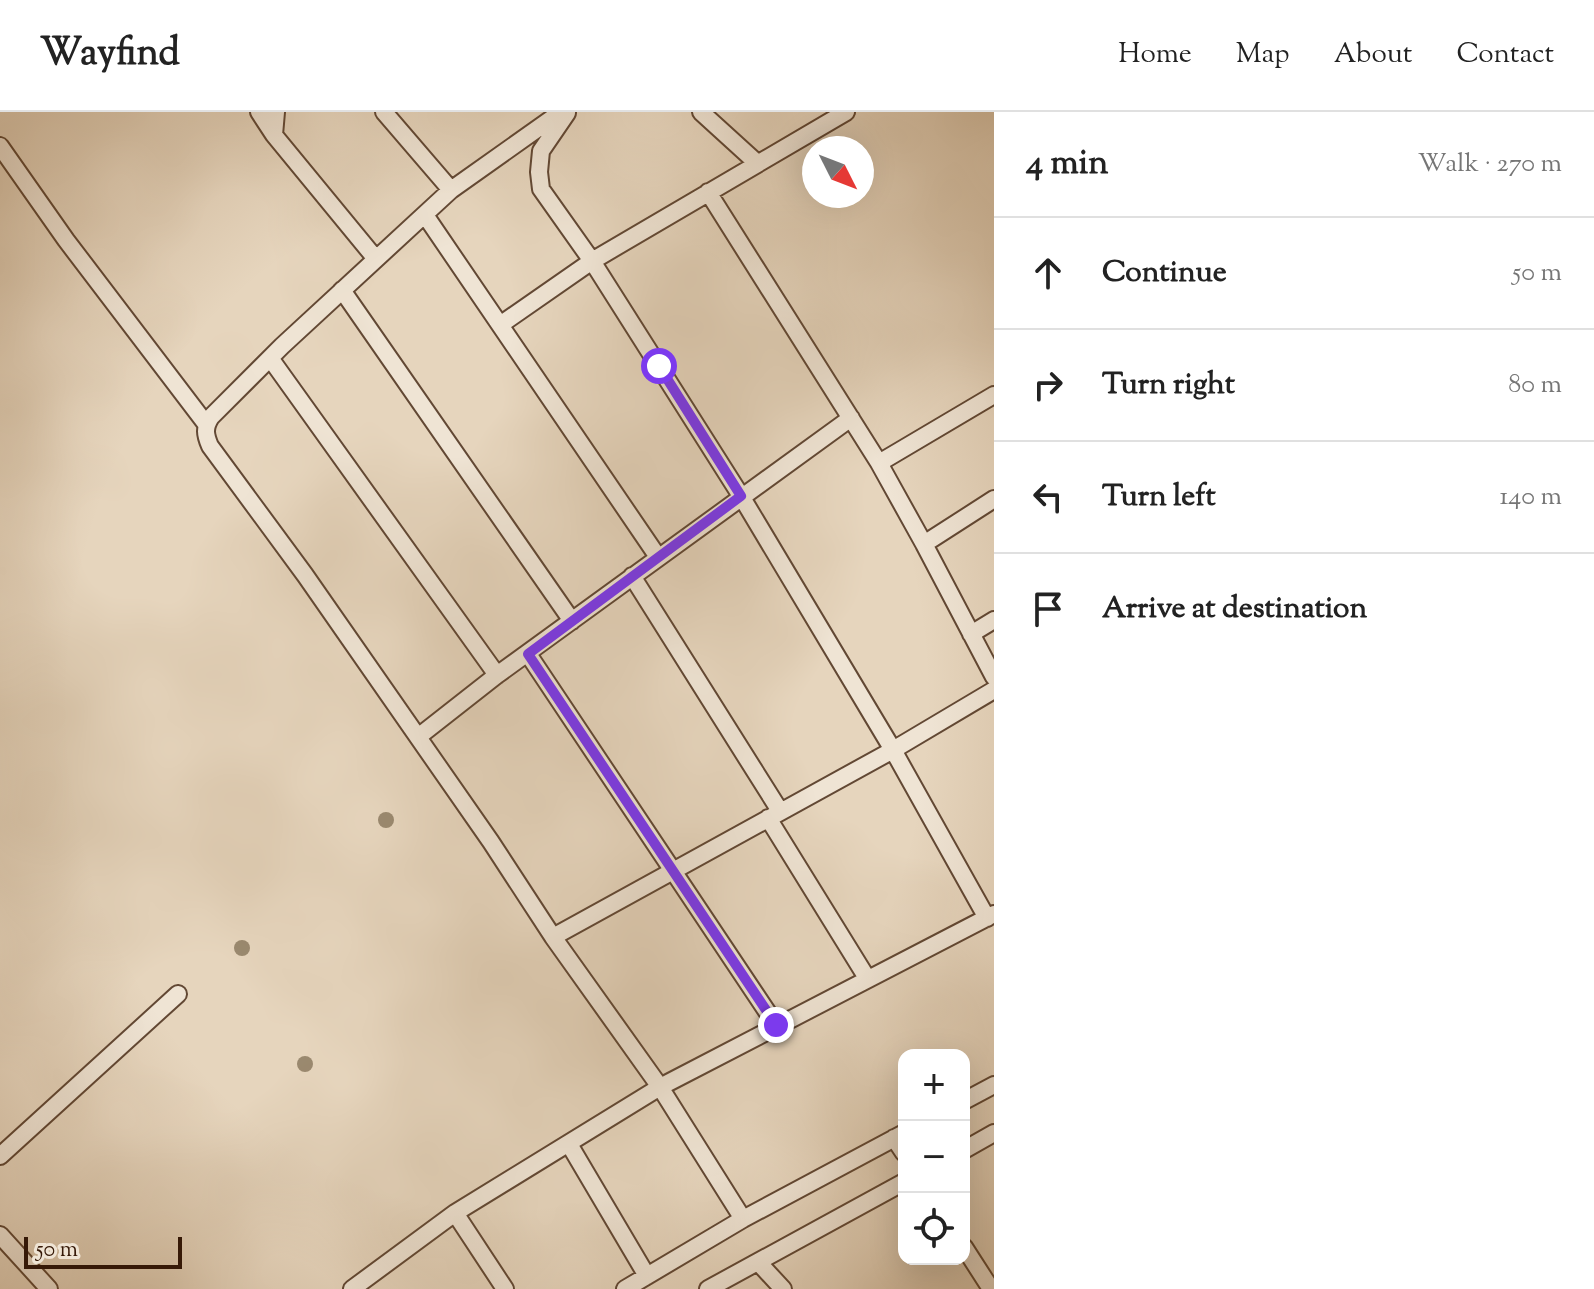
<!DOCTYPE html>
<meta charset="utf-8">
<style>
:root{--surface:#fff;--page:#f2f2f2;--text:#222;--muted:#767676;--line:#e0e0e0}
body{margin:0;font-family:"Sorts Mill Goudy",serif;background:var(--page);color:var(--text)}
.controls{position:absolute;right:24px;bottom:24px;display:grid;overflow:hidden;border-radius:16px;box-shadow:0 8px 32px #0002}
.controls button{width:72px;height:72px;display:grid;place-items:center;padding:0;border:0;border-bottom:2px solid var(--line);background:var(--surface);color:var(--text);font:40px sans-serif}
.compass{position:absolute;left:802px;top:24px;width:72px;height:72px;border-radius:50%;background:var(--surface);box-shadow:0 8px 32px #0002;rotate:132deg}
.scale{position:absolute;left:24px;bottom:20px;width:158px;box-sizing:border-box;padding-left:8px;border:4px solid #361907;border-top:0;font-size:22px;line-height:28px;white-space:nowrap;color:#361907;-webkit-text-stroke:6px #efe4d4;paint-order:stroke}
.stop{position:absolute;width:24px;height:24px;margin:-18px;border:6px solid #7c3aed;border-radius:50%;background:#fff}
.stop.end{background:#7c3aed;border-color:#fff;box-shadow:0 2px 8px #0008}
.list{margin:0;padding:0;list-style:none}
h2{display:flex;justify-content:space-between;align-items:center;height:104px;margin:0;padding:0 32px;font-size:34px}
h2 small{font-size:26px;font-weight:400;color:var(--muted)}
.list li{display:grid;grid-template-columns:52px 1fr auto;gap:24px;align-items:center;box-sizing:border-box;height:112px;padding:0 32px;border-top:2px solid var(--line)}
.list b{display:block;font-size:30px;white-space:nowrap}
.list em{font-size:26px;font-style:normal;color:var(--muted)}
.icon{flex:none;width:44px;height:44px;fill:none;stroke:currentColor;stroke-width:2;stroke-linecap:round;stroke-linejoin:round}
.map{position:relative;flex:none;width:994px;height:1177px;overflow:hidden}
header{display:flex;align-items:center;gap:48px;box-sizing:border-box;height:112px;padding:0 40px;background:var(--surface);border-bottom:2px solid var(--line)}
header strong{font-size:38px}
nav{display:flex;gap:44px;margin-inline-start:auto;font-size:28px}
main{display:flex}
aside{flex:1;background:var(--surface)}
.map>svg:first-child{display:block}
</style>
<header>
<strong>Wayfind</strong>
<nav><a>Home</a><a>Map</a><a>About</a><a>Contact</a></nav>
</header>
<main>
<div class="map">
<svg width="994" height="1177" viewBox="0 0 994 1177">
<rect width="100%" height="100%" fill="#e6d5bd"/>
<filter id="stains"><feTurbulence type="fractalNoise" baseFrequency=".0025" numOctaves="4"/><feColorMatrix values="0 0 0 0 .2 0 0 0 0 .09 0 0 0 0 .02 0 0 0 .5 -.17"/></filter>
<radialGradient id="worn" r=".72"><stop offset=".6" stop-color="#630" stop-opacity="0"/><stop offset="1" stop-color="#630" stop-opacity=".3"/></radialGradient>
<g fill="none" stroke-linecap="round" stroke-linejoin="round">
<defs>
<path id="street" d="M259 0 274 23
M276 0 274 23 376 147
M384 0 451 78
M561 0 451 78 282 234 211 305C204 316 205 322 210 334L305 463 491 730 553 825 660 975 743 1107
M701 0 757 51
M567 1 541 39 539 60 541 77 592 149 741 384 893 638 987 806
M0 34 66 128 206 312
M708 80 879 351 924 432 994 565
M425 103 658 445
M342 178 572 509
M500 213 592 149 846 0
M270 246 497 563
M879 351 994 283
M924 432 994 387
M632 464 780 699
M971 522 994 508
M528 542 776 913
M418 625 497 563 851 306
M768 706 867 866
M553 825 893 638 994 578
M964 989 994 973
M894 1026 904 1041
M569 1032 647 1164
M964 1038 994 1021
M0 1044 178 882
M455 1101 505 1177
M0 1123 49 1177
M964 1135 991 1177
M758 1150 783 1177
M352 1177 455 1101 660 975 994 802
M625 1177 743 1107 904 1021
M708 1177 904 1070"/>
</defs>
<use href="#street" stroke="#624834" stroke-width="20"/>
<use href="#street" stroke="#efe4d4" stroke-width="16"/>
</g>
<g fill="#9a896f">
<circle cx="386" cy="708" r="8"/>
<circle cx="242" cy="836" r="8"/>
<circle cx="305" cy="952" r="8"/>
</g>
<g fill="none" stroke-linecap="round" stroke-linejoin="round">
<path stroke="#7c3aed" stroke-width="10" d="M659 254 741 384 528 542 776 913"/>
</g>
<rect width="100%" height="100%" filter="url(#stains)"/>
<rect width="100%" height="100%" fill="url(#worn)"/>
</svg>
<div class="controls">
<button>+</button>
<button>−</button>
<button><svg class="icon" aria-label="locate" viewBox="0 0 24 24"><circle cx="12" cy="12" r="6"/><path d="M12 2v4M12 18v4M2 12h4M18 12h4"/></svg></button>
</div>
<svg class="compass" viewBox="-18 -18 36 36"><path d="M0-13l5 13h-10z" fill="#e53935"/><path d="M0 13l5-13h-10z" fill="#767676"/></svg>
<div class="scale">50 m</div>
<div class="stop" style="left:659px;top:254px"></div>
<div class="stop end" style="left:776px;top:913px"></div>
</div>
<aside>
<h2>4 min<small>Walk · 270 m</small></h2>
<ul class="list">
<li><svg class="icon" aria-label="ahead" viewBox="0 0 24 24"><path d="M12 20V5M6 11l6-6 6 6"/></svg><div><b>Continue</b></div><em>50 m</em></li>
<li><svg class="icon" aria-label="right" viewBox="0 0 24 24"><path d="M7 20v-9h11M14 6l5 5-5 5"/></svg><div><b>Turn right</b></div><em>80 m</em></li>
<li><svg class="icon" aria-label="left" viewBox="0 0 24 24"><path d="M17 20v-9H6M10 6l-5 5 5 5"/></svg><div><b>Turn left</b></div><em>140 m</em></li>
<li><svg class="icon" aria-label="arrive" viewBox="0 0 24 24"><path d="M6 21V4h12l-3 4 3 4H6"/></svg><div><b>Arrive at destination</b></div></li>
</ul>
</aside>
</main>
